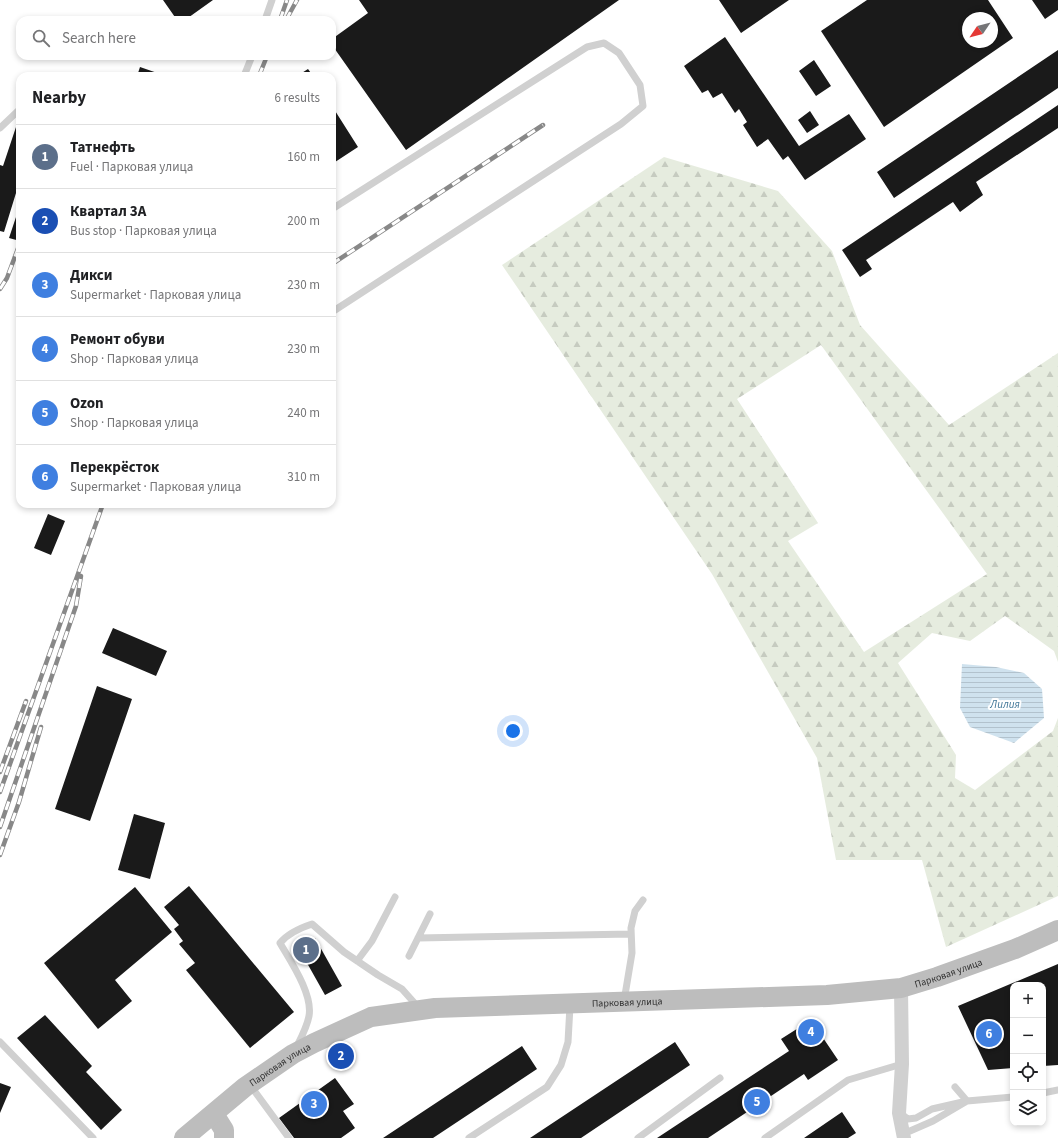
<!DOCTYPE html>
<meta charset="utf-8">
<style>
:root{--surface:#fff;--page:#f6f6f6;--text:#202124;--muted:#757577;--line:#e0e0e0;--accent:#d93025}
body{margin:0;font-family:"Source Sans 3",sans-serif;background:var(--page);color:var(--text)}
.controls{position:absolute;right:12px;bottom:12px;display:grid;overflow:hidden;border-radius:8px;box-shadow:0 2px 6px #0003}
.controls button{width:36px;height:36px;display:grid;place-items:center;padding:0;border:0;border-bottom:1px solid var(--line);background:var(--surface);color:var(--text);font:20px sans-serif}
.compass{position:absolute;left:962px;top:12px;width:36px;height:36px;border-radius:50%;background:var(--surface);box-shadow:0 2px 6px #0003;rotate:235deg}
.you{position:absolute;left:513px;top:731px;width:14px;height:14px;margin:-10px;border:3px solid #fff;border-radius:50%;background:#1a73e8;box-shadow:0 0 0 6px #1a73e833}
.badge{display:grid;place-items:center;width:26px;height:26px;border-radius:50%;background:var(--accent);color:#fff;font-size:13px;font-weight:700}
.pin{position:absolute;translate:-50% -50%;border:2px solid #fff;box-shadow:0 1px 4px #0006}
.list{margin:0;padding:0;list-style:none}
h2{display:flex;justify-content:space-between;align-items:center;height:52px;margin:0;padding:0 16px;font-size:17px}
h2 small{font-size:13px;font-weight:400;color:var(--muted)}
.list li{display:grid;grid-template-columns:26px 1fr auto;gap:12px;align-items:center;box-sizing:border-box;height:64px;padding:0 16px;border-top:1px solid var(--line)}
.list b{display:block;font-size:15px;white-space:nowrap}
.list p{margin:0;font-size:13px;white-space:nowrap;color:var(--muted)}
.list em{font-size:13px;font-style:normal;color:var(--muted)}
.icon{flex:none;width:22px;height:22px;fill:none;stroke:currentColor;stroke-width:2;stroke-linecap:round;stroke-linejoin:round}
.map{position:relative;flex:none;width:1058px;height:1138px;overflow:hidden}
.search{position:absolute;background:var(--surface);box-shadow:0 2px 6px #0003;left:16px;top:16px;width:320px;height:44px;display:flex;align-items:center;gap:10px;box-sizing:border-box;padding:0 14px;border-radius:12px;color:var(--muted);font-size:15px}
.panel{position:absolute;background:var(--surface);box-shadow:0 2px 6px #0003;left:16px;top:72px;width:320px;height:436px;border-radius:12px}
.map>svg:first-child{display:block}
</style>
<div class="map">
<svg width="1058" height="1138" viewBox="0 0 1058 1138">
<defs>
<pattern id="forest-firs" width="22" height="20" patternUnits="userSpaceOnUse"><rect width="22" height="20" fill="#e6ecdf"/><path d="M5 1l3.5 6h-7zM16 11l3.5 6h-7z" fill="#c6cbc0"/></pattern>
<pattern id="water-rules" width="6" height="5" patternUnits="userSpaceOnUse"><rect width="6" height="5" fill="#cfe2ee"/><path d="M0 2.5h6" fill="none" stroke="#b2c2cd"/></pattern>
</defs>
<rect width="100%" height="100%" fill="#fff"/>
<path fill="url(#forest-firs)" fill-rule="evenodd" d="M664 157 778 191 832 251 860 325 949 425 1058 353V662L1054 651 1005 616 970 641 932 633 898 663 956 755 955 778 975 790 1053 731 1058 718V896L946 947 922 860H836L817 758 712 574 502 265ZM821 345 987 574 864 652 788 541 818 523 737 399Z"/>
<path fill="url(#water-rules)" d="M962 664 996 667 1024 673 1042 689 1044 718 1014 743 970 727 960 708Z"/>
<path fill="#1a1a1a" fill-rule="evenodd" d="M163 0H213L185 20H177Z
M359 0H619L406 150 332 45V39L368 13Z
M719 0H789L741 33Z
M867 0H988L1013 38 884 127 821 31ZM968 18H992V42H968Z
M1032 0H1058V10L1045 19Z
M725 37 799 146 849 114 866 139 805 180 788 156 783 160 768 139 757 147 743 125 747 122 739 109 735 113 722 93 713 98 708 90 702 93 684 66Z
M1058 50V88L894 198 877 172Z
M814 60 831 86 816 96 799 71Z
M140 67 166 76H137Z
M308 69 313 76H297Z
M1058 105V128L976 182 983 195 960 212 953 202 866 260 872 269 860 277 842 250Z
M332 106 358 147 332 164Z
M810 111 819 125 807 133 798 120Z
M18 121 20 122V180L4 232 0 231V165L3 166Z
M20 205V241L9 238Z
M48 514 65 521 51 555 34 548Z
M113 628 167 651 156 676 102 653Z
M97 686 132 699 90 821 55 809Z
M134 814 165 823 150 879 118 870Z
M189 886 294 1012 250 1048 186 970 195 963 179 944 183 941 174 929 179 925 164 907Z
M135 887 172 932 115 980 132 1001 98 1029 44 963Z
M315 938 342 986 325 995 298 947Z
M1058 964V1065L1043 1066V985H1013V1068L988 1070 958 1006Z
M45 1015 92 1066 86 1072 122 1110 101 1130 17 1038Z
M811 1020 838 1060 808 1080 804 1074 708 1138H657L789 1051 781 1039Z
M675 1042 690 1065 581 1138H530Z
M522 1046 537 1069 433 1138H383Z
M335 1078 354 1104 343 1111 355 1128 341 1138H294L279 1118Z
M0 1083 11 1087 0 1113Z
M842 1112 856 1133 848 1138H804Z"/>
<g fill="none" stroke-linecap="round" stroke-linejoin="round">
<path stroke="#d0d0d0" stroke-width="7" d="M265 20 272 0
M244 76 252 56
M0 128 20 109
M332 209 587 47 604 43 619 53 640 85 643 106 621 124 332 312
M418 938 631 934
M409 956 430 914
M357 961 372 941 395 897
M624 1001 632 953 631 928 635 911 643 900
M0 1042 93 1138
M296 1048C301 1038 307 1027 309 1016 313 994 291 962 280 943 288 933 300 928 312 924L344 952 378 975 402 989 418 1007
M250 1085 289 1138
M1043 1093 1058 1090
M899 1113 908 1119 916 1118 932 1109 967 1101 955 1087
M903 1131H910L933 1121 967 1101 1013 1097
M469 1138 547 1087 561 1065 568 1042 570 1006
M638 1138 720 1078
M765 1138 848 1080 902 1064"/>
<path stroke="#d0d0d0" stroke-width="14" d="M901 988 902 1064 899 1113 904 1138"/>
<g stroke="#bdbdbd" stroke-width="20">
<path d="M214 1114 224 1130V1138"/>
<path id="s1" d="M184 1138 245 1087 293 1054 314 1043 371 1017 435 1008 827 995 901 988 937 977 1015 949 1058 930"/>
</g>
<defs>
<path id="rail" d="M280 20 287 0
M286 20 297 0
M259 76 267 56
M332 264 543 125
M0 289 7 278 20 243
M0 772 26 701
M0 792 103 504
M0 827 76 606 81 576
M0 855 19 802 41 727"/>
</defs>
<use href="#rail" stroke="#888" stroke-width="4.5"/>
<use href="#rail" stroke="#fff" stroke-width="3" stroke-dasharray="9" stroke-linecap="butt"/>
</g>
<g text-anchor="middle" stroke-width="4" stroke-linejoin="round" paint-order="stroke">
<g font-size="10" fill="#333" stroke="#fff">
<text dy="4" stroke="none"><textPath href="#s1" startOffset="805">Парковая улица</textPath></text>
<text dy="4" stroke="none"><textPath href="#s1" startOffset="481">Парковая улица</textPath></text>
<text dy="4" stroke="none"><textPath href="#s1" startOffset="121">Парковая улица</textPath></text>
</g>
<g font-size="11" font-style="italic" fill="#3f7597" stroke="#fff">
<text x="1005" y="708">Лилия</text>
</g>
</g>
</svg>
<div class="controls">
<button>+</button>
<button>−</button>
<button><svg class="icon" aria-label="locate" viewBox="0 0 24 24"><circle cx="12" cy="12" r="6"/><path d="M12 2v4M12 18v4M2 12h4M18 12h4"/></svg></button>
<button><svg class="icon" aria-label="layers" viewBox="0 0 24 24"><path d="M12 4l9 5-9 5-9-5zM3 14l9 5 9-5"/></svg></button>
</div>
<svg class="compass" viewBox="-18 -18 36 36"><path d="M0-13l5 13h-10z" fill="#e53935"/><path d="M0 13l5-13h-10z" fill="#757577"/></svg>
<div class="you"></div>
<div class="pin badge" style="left:306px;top:950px;background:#5c6f8a">1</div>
<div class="pin badge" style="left:341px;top:1056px;background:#1a4fb4">2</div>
<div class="pin badge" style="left:314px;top:1104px;background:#3f7fe0">3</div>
<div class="pin badge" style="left:811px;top:1032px;background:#3f7fe0">4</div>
<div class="pin badge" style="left:757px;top:1102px;background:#3f7fe0">5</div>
<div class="pin badge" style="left:989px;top:1034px;background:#3f7fe0">6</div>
<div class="search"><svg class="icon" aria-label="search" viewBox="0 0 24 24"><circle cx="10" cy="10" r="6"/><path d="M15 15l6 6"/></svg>Search here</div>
<section class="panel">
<h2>Nearby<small>6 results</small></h2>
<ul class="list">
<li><span class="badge" style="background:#5c6f8a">1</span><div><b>Татнефть</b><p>Fuel · Парковая улица</p></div><em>160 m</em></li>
<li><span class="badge" style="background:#1a4fb4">2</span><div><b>Квартал 3А</b><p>Bus stop · Парковая улица</p></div><em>200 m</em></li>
<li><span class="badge" style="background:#3f7fe0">3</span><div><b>Дикси</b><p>Supermarket · Парковая улица</p></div><em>230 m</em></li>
<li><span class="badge" style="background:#3f7fe0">4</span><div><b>Ремонт обуви</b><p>Shop · Парковая улица</p></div><em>230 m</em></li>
<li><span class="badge" style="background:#3f7fe0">5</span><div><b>Ozon</b><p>Shop · Парковая улица</p></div><em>240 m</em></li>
<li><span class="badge" style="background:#3f7fe0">6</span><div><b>Перекрёсток</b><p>Supermarket · Парковая улица</p></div><em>310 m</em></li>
</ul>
</section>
</div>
